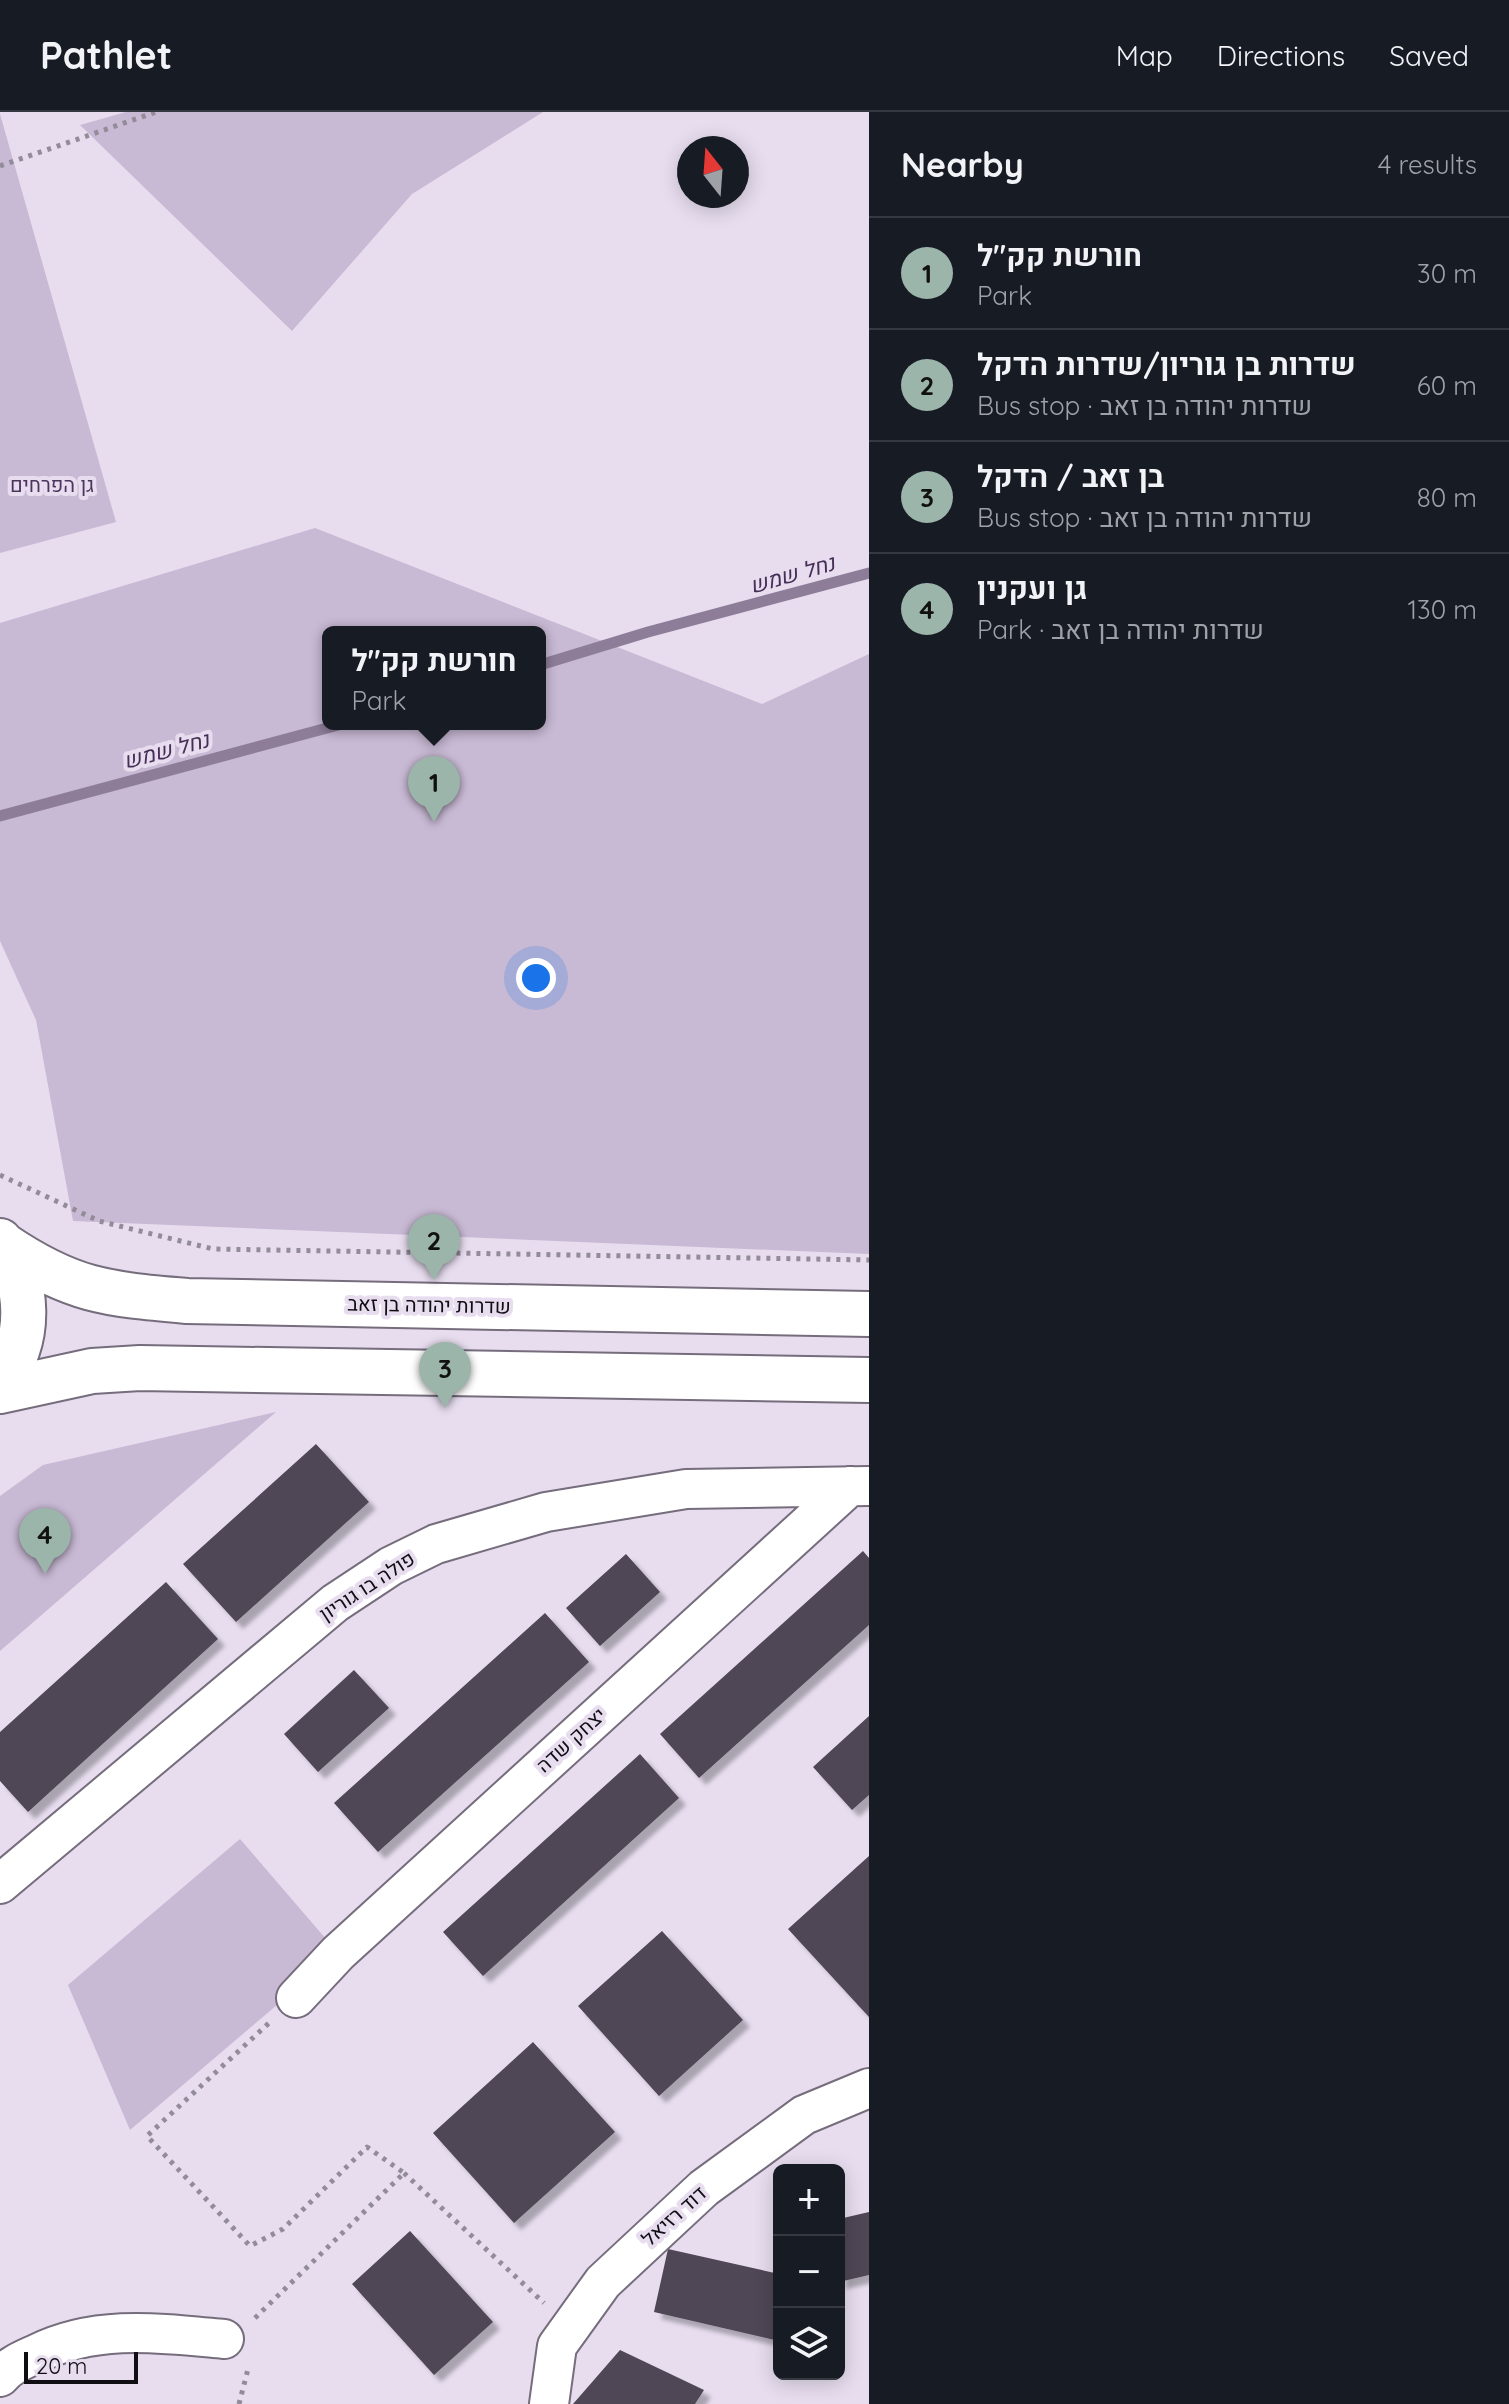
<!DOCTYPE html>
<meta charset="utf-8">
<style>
:root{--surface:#171b24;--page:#20242c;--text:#f1f3f6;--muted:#9ea1a6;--line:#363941;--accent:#9cb5ab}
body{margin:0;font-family:Quicksand,Heebo,sans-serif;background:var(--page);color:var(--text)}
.controls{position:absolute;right:24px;bottom:24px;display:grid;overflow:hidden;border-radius:12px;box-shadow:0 4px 20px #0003}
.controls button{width:72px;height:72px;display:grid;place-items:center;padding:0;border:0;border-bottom:2px solid var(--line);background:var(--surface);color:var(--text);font:40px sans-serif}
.compass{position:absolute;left:677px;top:24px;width:72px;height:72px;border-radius:50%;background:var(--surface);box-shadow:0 4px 20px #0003;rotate:343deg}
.scale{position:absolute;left:24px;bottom:20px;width:114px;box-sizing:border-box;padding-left:8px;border:4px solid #110e13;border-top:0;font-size:22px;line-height:28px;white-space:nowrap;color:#110e13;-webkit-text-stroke:6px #e7ddef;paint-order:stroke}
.you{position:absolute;left:536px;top:866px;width:28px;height:28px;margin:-20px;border:6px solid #fff;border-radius:50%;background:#1a73e8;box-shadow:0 0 0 12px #1a73e833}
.badge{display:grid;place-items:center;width:52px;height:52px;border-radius:50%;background:var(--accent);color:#111;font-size:26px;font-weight:700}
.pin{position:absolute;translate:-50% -66px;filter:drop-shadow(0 2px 4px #0008)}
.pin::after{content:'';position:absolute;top:42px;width:28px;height:24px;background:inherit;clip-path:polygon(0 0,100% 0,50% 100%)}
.popup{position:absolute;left:322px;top:514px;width:224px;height:104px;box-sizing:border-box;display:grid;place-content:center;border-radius:12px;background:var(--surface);filter:drop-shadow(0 2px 6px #0005);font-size:26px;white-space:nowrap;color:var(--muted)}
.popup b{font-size:30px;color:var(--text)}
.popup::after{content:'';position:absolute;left:50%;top:100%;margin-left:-16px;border:16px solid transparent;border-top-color:var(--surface)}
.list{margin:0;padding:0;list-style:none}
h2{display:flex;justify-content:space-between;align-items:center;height:104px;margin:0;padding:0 32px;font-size:34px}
h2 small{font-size:26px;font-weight:400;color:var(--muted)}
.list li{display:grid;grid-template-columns:52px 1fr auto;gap:24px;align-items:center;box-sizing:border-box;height:112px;padding:0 32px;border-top:2px solid var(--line)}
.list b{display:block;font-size:30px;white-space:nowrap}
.list p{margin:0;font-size:26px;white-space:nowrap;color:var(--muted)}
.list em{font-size:26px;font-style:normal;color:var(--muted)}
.icon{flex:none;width:44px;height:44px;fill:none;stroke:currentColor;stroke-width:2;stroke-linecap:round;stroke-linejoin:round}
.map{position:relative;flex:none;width:869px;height:2292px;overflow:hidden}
header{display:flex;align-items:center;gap:48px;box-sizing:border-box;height:112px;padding:0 40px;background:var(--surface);border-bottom:2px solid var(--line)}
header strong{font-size:38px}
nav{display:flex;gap:44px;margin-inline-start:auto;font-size:28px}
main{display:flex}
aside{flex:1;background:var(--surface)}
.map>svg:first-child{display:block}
</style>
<header>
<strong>Pathlet</strong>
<nav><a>Map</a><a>Directions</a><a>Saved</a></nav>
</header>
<main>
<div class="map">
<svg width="869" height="2292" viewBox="0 0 869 2292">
<defs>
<filter id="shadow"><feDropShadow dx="7" dy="7" stdDeviation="2" flood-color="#0004"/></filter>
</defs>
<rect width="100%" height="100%" fill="#e7ddef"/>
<path fill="#c8b9d4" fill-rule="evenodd" d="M126 0H543L412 82 292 219 80 13Z
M0 2 116 410 0 441Z
M315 416 762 592 869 542V1142L73 1109 36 908 0 829V511ZM328 520H540V612H328Z
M276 1300 0 1539V1384L43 1353Z
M240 1727 338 1841 130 2018 68 1873Z"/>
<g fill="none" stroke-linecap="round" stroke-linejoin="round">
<path stroke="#8e7d99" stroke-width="11" d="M540 553 648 520 869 461
M0 704 342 612"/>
</g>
<path fill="#4f4655" filter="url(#shadow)" d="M316 1332 369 1390 236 1510 183 1452Z
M863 1439 869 1446V1513L699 1666 660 1622Z
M626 1442 660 1480 600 1534 566 1496Z
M166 1470 218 1527 28 1700 0 1669V1620Z
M545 1501 589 1550 378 1740 334 1691Z
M354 1558 389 1596 318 1660 284 1622Z
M869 1604V1683L852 1698 813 1655Z
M640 1642 679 1686 483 1864 443 1820Z
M869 1744V1905L788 1817Z
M662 1819 743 1908 659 1984 578 1894Z
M533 1930 615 2020 514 2111 433 2021Z
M869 2100V2163L839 2170V2107Z
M410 2119 493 2210 434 2263 352 2172Z
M668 2137 779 2162V2229L654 2200Z
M620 2238 704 2278 695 2292H573Z"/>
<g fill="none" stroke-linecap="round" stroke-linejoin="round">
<defs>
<path id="street" d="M0 1772 335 1491 391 1454 436 1432 546 1400 686 1377 869 1374
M296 1886 338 1841 850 1374
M0 2265C10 2253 23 2248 36 2242 96 2212 160 2221 224 2227
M549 2292 557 2234 603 2170 704 2076 804 2003 869 1976"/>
<path id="secondary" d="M0 1129C29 1169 33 1228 0 1268
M2 1132C71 1179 106 1182 187 1189L869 1202
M0 1279 92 1259 140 1256 869 1268"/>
</defs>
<use href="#street" stroke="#756c7c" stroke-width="42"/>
<use href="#secondary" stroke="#756c7c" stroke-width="48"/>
<path stroke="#928b98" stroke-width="5" stroke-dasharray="4 6" stroke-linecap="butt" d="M0 54 156 0
M0 1063 99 1109 213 1137 869 1148
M404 2061 544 2191
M255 2206 404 2061 367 2035 283 2117 250 2134 147 2024 270 1910
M239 2292 248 2257"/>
<use href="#street" stroke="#fff" stroke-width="38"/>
<use href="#secondary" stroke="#fff" stroke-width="44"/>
</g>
<g text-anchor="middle" stroke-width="8" stroke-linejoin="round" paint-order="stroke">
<g font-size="20" fill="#4d345d" stroke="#e7ddef">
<text x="52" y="380">גן הפרחים</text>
</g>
<g font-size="20" fill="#110e13" stroke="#e7ddef">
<text transform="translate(429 1193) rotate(1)" y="7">שדרות יהודה בן זאב</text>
<text transform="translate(367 1474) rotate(-33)" y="7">פולה בו גוריון</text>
<text transform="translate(571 1628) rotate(-42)" y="7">יצחק שדה</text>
<text transform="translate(674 2104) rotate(-42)" y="7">דוד רזיאל</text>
</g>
<g font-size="22" font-style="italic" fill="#472e56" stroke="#e7ddef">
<text transform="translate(792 462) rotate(-16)" y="8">נחל שמש</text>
<text transform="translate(166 638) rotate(-15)" y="8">נחל שמש</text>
</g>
</g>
</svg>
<div class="controls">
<button>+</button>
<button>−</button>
<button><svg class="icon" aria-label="layers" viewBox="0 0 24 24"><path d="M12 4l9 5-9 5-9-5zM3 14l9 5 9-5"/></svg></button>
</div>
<svg class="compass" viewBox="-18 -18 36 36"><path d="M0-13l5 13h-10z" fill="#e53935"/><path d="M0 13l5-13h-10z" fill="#9ea1a6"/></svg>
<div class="scale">20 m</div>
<div class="you"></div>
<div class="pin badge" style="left:434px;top:710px">1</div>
<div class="popup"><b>חורשת קק&quot;ל</b>Park</div>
<div class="pin badge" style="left:434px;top:1168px">2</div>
<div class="pin badge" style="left:445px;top:1296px">3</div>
<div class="pin badge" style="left:45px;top:1462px">4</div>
</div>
<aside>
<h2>Nearby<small>4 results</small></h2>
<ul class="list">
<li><span class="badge">1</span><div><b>חורשת קק&quot;ל</b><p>Park</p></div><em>30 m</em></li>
<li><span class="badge">2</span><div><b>שדרות בן גוריון/שדרות הדקל</b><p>Bus stop · שדרות יהודה בן זאב</p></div><em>60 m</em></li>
<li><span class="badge">3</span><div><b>בן זאב / הדקל</b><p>Bus stop · שדרות יהודה בן זאב</p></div><em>80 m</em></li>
<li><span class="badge">4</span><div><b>גן ועקנין</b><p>Park · שדרות יהודה בן זאב</p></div><em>130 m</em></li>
</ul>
</aside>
</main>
